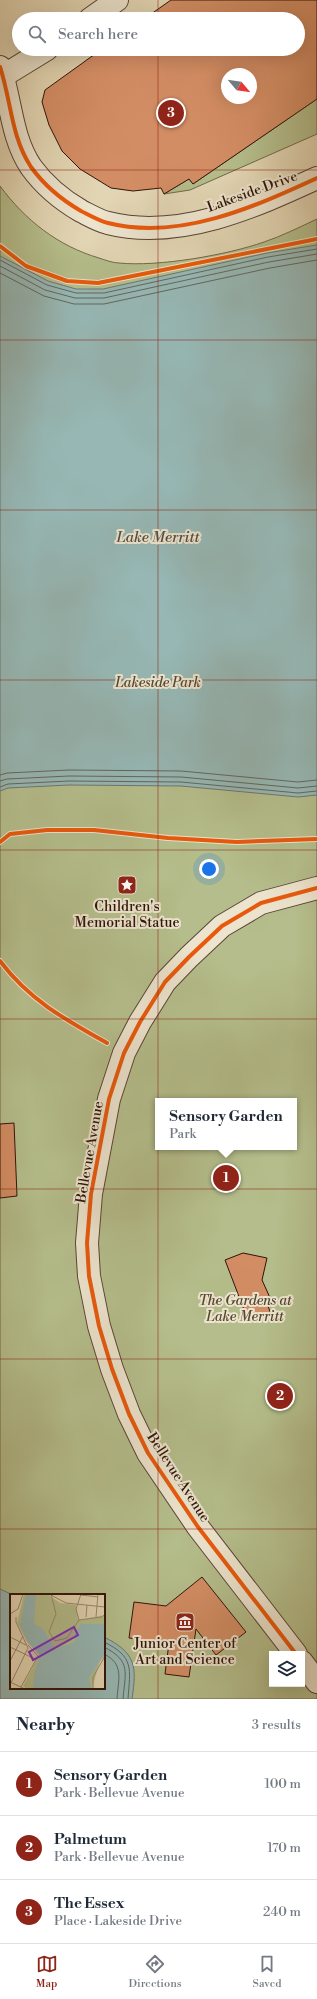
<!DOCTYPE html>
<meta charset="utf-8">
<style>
:root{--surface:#fff;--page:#f6f6f7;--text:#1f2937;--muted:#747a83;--line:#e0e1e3;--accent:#8f2418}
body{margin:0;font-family:"Libre Bodoni",serif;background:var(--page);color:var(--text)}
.controls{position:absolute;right:12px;bottom:12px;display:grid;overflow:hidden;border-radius:0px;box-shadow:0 4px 16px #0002}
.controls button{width:36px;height:36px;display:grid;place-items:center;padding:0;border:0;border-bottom:1px solid var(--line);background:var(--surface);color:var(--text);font:20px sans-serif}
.compass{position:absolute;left:221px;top:68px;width:36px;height:36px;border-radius:50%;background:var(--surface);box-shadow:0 4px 16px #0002;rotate:119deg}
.you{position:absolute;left:209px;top:869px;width:14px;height:14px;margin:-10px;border:3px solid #fff;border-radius:50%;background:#1a73e8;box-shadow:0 0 0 6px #1a73e833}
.badge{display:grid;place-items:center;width:26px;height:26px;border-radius:50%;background:var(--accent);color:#fff;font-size:13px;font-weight:700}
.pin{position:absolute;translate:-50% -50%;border:2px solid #fff;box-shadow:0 1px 4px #0006}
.popup{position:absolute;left:155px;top:1098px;width:142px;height:52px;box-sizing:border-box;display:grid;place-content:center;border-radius:0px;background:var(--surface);filter:drop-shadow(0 1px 3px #0005);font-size:13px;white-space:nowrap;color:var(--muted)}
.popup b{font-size:15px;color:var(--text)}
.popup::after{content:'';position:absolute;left:50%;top:100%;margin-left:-8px;border:8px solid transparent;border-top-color:var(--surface)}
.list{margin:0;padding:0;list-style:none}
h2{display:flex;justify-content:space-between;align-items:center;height:52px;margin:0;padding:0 16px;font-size:17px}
h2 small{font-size:13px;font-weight:400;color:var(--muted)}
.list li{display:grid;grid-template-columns:26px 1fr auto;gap:12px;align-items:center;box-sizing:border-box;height:64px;padding:0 16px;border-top:1px solid var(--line)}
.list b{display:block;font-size:15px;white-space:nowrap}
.list p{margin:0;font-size:13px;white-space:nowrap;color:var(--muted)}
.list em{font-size:13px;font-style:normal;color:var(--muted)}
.icon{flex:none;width:22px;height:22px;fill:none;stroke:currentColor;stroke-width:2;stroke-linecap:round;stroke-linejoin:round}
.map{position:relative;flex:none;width:317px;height:1699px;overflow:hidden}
.search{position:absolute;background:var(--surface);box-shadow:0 4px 16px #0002;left:12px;right:12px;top:12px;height:44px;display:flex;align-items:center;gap:10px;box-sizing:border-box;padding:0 14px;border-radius:22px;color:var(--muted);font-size:15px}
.sheet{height:244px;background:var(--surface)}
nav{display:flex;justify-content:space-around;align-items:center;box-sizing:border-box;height:56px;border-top:1px solid var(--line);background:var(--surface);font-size:11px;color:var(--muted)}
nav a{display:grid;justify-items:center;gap:2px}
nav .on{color:var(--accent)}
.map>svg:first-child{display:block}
</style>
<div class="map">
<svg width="317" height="1699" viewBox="0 0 317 1699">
<rect width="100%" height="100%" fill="#e2d5b3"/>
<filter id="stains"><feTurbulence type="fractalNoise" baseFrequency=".005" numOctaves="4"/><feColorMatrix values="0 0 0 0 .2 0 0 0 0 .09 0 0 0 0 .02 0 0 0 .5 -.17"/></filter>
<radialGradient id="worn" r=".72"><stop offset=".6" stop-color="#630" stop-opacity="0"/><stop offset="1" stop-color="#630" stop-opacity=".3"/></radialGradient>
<path fill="#b4bd8b" stroke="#72684a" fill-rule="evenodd" d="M317 99V134L190 190 164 194 189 179 193 184Z
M0 186C25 220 58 246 99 258 105 260 113 263 119 263 158 267 227 255 264 242 282 236 300 227 317 219V1699H0ZM158 1101H294V1147H158ZM11 1595H104V1688H11ZM272 1654H302V1684H272Z"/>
<path fill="#96b7b4" stroke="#6d7670" d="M317 245V795L298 797 181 786 69 785 8 788 0 791V256L48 281 76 289H103L267 253Z
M0 1589 13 1595H11V1688H104V1637C136 1653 137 1666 132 1699H0Z"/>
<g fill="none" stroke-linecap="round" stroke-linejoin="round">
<path stroke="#62665e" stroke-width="1" d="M0 260 47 285 76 293H104L268 257 317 249
M0 266 45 290 75 298H104L269 262 317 254
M0 273 44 296 74 304H104L270 268 317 260
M0 775 7 773 69 770 181 771 298 782 317 780
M0 781 7 779 69 776 181 777 298 788 317 786
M0 787 8 784 69 781 181 782 298 793 317 791
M104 1642C135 1657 130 1669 128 1699
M104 1647C132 1661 125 1673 123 1699
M104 1654C125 1664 118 1680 117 1699"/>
</g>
<path fill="#d38d64" stroke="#2f1409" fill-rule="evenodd" d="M171 0H317V99L193 184 189 179 164 194 161 188 133 191 111 188 80 169 62 151 49 125 42 102 45 90 102 49H298V19H144ZM227 74H251V98H227Z
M14 1123 17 1196 0 1198V1124Z
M243 1253 267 1258 262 1280 271 1300 268 1301V1306L271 1314 252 1322 249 1314 246 1315 225 1260Z
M202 1577 246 1632 216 1655 196 1629 189 1677 165 1674 169 1643 129 1638 134 1602 166 1606Z"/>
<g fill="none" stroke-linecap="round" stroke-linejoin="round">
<defs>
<path id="minor" d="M90 19 117 0
M3 76 47 49
M296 1654 198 1527 148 1453 129 1414 112 1369 99 1326 89 1276 87 1243 91 1194 109 1099 124 1053 140 1022 165 982 189 957 222 926 261 903 317 888
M302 1662 317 1682"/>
<path id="tertiary" d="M0 67C11 100 11 137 31 167 44 185 62 200 81 211 89 215 99 221 108 223 179 241 254 207 317 178"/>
</defs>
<use href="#minor" stroke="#5c4434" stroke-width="24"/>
<use href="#tertiary" stroke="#5c4434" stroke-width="24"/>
<use href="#minor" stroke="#ece4ce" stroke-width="22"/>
<use href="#tertiary" stroke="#ece4ce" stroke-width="22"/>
<defs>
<path id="cycleway" d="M0 67C11 100 11 137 31 167 44 185 62 200 81 211 89 215 99 221 108 223 179 241 254 207 317 178
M0 246 26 266 67 281 98 283 317 239
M0 842 10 834 47 830H94L168 838 237 842 317 839
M0 961C29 1000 66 1020 107 1043
M296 1654 198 1527 148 1453 129 1414 112 1369 99 1326 89 1276 87 1243 91 1194 109 1099 124 1053 140 1022 165 982 189 957 222 926 261 903 317 888"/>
</defs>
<use href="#cycleway" stroke="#ece4ce" stroke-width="6"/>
<use href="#cycleway" stroke="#e8590c" stroke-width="4"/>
</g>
<path fill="none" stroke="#8f2418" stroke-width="1" stroke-opacity="0.55" d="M158 0V19M158 49V1699M0 170H317M0 340H317M0 510H317M0 680H317M0 850H317M0 1019H317M0 1189H317M0 1359H317M0 1529H317"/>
<defs>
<symbol id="sight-square" viewBox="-11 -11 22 22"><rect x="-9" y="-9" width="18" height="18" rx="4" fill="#8f2418" stroke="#ece4ce"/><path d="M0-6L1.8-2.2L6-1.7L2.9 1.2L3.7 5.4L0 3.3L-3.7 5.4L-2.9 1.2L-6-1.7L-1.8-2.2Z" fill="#fff"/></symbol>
<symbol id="museum-square" viewBox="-11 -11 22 22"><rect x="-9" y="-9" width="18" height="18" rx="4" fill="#8f2418" stroke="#ece4ce"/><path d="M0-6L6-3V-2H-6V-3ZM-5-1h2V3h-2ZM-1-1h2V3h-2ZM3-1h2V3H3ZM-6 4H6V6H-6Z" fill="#fff"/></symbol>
</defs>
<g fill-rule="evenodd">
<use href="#sight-square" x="116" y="874" width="22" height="22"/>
<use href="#museum-square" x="174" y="1611" width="22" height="22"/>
</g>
<g text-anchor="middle" stroke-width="4" stroke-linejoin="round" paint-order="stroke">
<g font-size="14" fill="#2f1409" stroke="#ece4ce">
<text transform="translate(252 191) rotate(-20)" y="5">Lakeside Drive</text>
<text transform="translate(89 1152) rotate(-80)" y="5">Bellevue Avenue</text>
<text transform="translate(179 1477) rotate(57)" y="5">Bellevue Avenue</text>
</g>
<g font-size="14" font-style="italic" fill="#574730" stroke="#ece4ce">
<text x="158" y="687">Lakeside Park</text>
<text x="245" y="1305">The Gardens at<tspan x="245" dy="16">Lake Merritt</tspan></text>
</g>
<g font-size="14" fill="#2f1409" stroke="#ece4ce">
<text x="127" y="911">Children's<tspan x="127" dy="16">Memorial Statue</tspan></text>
<text x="185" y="1648">Junior Center of<tspan x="185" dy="16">Art and Science</tspan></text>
</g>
<g font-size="15" font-style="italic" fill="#534d45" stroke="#ece4ce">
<text x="158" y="542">Lake Merritt</text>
</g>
</g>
<g transform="translate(10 1594)">
<rect width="95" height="95" fill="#e2d5b3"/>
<path d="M14 0H37L50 9 66 11 68 26 95 21V62L90 66 82 95H17L13 92 29 61 17 48 7 29Z" fill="#b4bd8b"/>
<path d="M16 0H26L24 30 33 35 45 55 65 48V39L71 30H95V60L79 84 81 95H23L24 82 29 83 24 81 30 61 18 49 10 31Z" fill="#96b7b4"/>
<path fill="none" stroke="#9a886f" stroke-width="1" d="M39 0 56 9 95 13M41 0 46 20 39 38 45 47 57 44 69 26 92 23 95 20M71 1 88 3M0 20 8 15 13 0M76 23 77 11M86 23 88 0M69 26 66 15 71 0M0 43 16 51M0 53 25 65M0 67 13 42M0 88 15 95M0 91 18 54 6 28V23M11 93 28 62 18 51M83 95V83L95 62"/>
<path fill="#7b2cbf" fill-opacity="0.15" stroke="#7b2cbf" stroke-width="2" d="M64 33 68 41 23 66 19 58Z"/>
<rect width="95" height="95" fill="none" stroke="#2f1409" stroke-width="2"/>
</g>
<rect width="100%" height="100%" filter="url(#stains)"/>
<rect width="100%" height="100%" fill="url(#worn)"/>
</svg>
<div class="controls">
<button><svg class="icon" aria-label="layers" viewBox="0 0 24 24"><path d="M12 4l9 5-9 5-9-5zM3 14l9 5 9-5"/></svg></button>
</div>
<svg class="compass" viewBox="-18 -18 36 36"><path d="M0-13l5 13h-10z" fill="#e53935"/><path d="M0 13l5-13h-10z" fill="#747a83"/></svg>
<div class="you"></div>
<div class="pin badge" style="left:226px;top:1178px">1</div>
<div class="popup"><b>Sensory Garden</b>Park</div>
<div class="pin badge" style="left:280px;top:1396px">2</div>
<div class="pin badge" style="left:171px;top:113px">3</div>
<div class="search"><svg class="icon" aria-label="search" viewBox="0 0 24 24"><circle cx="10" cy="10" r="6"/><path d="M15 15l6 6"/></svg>Search here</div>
</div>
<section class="sheet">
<h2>Nearby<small>3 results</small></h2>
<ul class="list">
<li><span class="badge">1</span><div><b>Sensory Garden</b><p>Park · Bellevue Avenue</p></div><em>100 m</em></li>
<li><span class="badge">2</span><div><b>Palmetum</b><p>Park · Bellevue Avenue</p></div><em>170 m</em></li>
<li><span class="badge">3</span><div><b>The Essex</b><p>Place · Lakeside Drive</p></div><em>240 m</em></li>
</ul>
</section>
<nav>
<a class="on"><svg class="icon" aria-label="map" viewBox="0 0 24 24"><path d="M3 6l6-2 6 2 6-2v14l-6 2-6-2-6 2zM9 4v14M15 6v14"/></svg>Map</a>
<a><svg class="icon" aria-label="directions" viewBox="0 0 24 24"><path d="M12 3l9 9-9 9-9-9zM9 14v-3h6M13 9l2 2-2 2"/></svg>Directions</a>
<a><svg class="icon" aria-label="saved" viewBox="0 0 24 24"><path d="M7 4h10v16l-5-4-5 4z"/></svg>Saved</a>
</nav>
